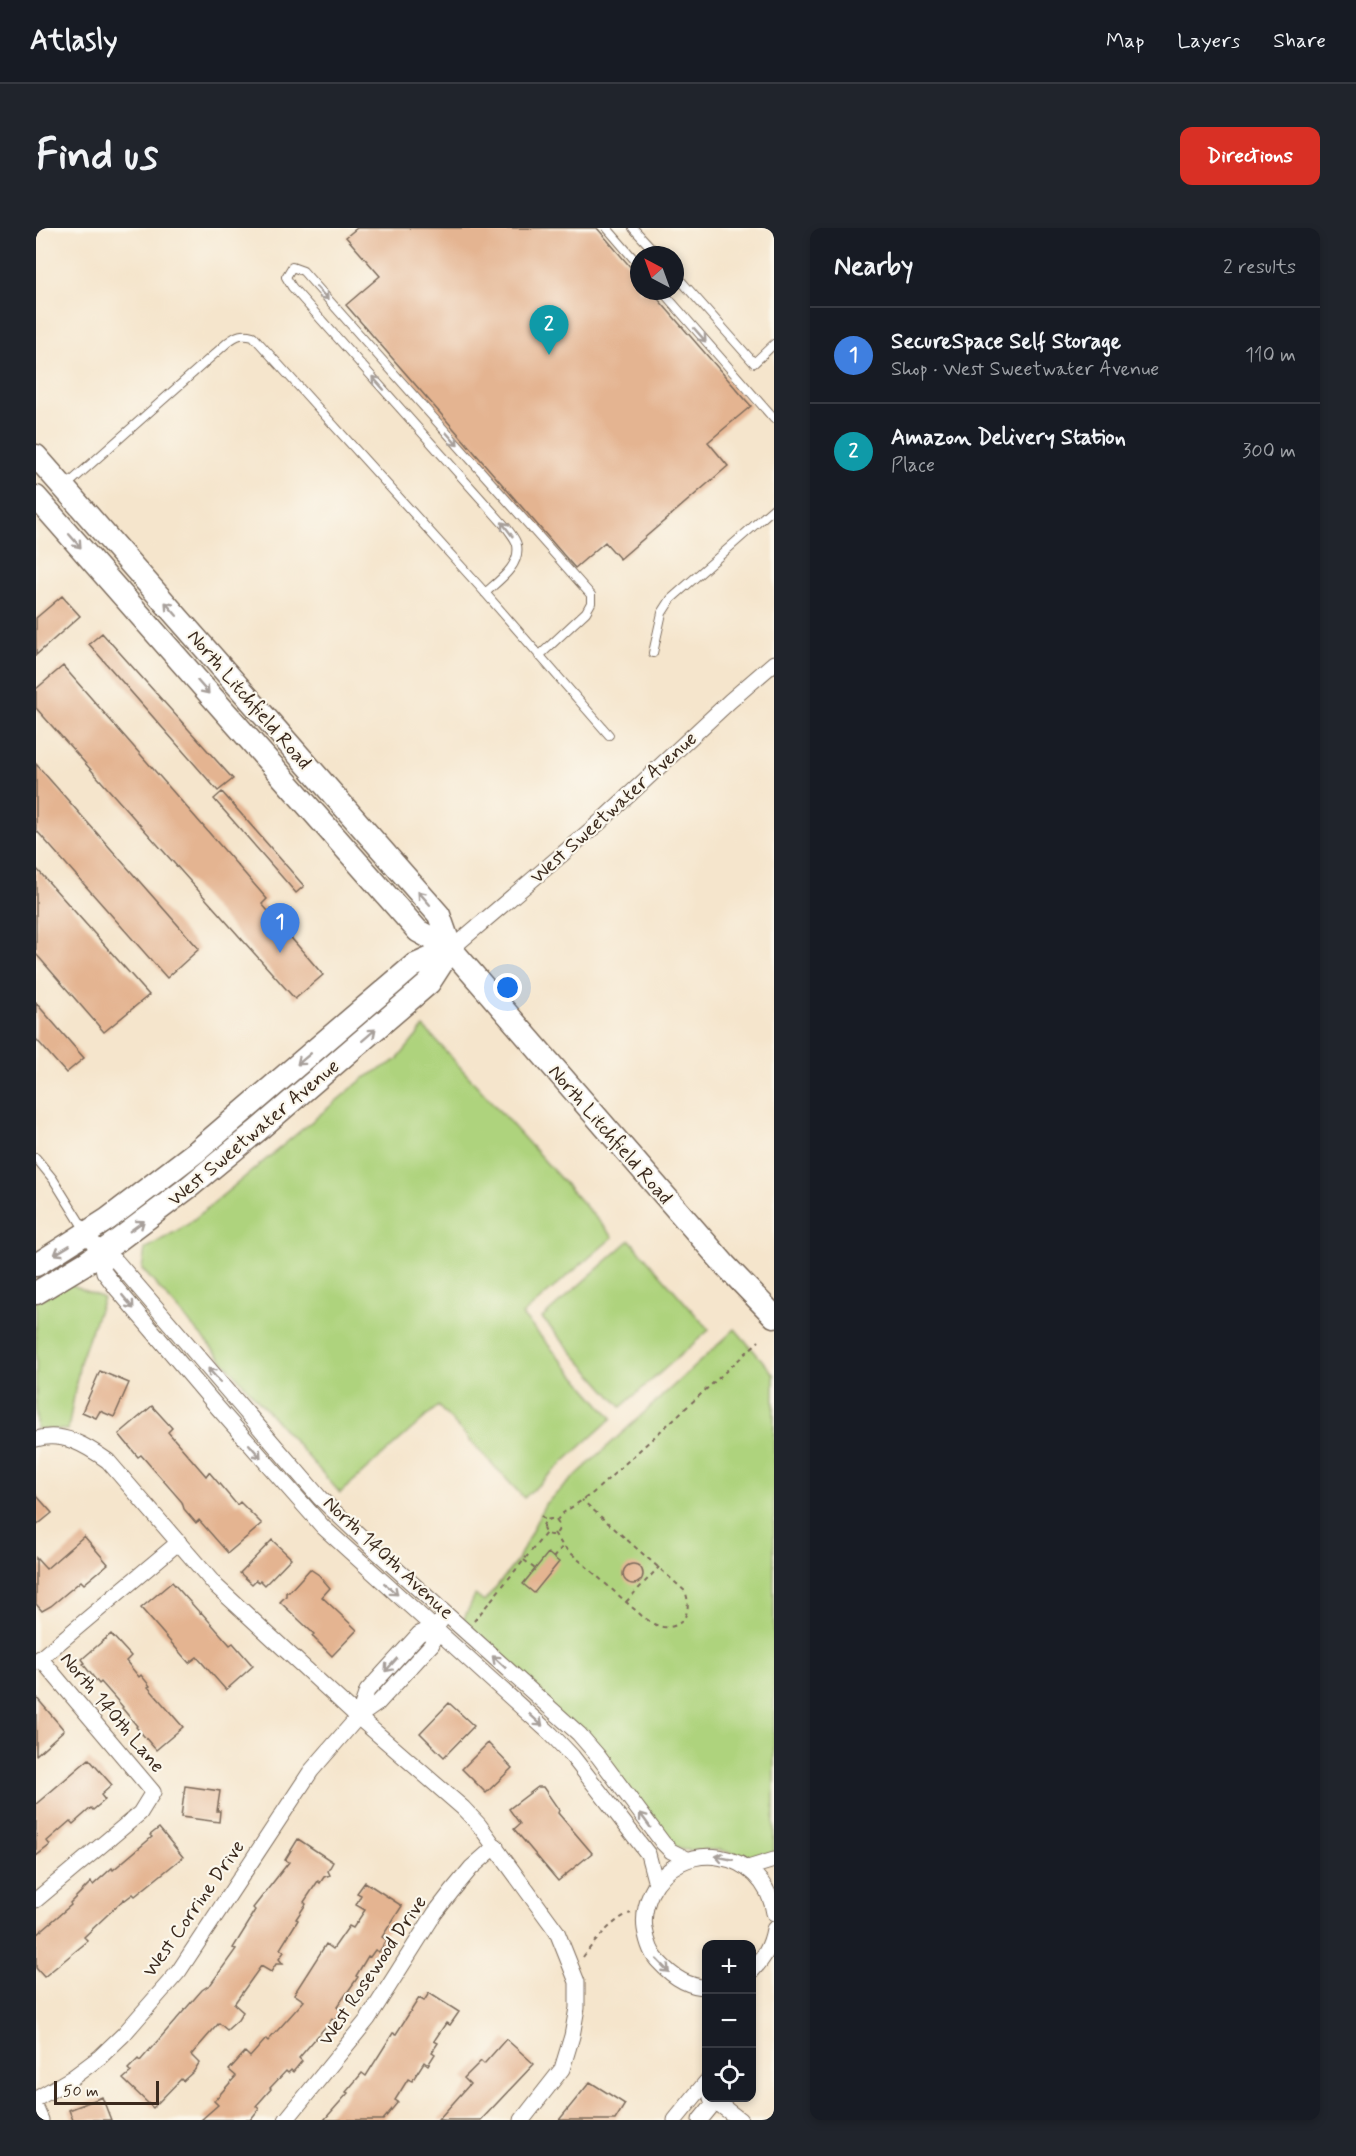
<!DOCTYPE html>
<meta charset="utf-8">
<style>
:root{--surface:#171b24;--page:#20242c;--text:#f1f3f6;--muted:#9ea1a6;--line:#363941;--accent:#d93025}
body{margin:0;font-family:Mynerve,sans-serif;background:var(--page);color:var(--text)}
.controls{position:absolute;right:18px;bottom:18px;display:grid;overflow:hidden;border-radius:12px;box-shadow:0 3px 9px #0003}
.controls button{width:54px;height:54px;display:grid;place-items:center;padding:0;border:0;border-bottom:2px solid var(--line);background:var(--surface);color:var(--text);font:30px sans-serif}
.compass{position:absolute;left:594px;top:18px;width:54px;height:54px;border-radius:50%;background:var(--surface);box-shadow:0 3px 9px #0003;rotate:319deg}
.scale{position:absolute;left:18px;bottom:15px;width:105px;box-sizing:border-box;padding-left:6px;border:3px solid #3b2a1e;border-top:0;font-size:16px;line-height:21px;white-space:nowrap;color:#3b2a1e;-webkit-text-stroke:4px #fbf7ec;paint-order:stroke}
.you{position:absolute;left:472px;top:760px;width:21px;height:21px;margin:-15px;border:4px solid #fff;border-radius:50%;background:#1a73e8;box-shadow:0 0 0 9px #1a73e833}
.badge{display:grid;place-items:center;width:39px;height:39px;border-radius:50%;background:var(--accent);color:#fff;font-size:20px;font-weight:700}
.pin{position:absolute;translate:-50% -50px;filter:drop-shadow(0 2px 3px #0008)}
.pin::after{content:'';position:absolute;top:32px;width:21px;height:18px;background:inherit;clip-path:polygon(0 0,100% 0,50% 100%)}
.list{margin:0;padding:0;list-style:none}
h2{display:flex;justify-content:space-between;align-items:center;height:78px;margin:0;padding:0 24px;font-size:26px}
h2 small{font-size:20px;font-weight:400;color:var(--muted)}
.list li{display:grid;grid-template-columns:39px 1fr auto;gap:18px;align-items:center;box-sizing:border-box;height:96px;padding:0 24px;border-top:2px solid var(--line)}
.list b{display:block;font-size:22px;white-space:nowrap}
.list p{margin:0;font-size:20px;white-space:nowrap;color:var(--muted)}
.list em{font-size:20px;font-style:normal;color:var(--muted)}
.icon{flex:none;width:33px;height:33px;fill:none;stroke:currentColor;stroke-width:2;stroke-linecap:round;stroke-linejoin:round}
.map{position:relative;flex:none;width:738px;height:1892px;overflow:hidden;border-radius:12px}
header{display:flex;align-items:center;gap:36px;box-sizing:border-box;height:84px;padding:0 30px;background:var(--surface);border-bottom:2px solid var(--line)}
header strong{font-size:28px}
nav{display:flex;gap:33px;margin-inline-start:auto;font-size:21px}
.intro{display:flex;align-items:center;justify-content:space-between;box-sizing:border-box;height:144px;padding:0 36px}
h1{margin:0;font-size:42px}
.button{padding:15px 27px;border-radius:12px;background:var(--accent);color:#fff;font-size:21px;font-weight:700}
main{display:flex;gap:36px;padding:0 36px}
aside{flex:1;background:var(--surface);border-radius:12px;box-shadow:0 3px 9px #0003}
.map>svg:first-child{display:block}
</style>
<header>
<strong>Atlasly</strong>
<nav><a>Map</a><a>Layers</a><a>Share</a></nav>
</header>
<div class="intro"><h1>Find us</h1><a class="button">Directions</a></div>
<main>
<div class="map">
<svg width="738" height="1892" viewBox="0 0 738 1892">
<rect width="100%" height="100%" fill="#fbf7ec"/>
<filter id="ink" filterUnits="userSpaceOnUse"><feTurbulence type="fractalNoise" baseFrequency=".0167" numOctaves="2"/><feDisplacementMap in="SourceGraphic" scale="12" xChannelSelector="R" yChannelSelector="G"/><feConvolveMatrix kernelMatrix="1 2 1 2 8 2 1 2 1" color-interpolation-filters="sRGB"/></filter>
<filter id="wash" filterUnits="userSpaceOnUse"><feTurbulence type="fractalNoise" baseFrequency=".008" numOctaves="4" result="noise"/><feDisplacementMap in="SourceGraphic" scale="24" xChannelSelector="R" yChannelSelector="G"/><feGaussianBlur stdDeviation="1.35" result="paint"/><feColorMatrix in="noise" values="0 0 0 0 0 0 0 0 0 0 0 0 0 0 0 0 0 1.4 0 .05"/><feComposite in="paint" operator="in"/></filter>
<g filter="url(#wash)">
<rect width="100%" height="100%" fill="#f5e5cc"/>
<path fill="#aed37d" stroke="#747e4e" stroke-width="1.5" d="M388 799 577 1009 486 1087 576 1190 488 1270 402 1178 304 1265 106 1041 109 1021 151 997 328 850 361 832Z
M594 1012 673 1102 585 1179 506 1090Z
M34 1056 67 1070 44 1134 32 1202 0 1201V1073Z
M699 1101 738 1146V1625L734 1627 715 1631 685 1622H647L635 1616 576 1541 426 1395 439 1367 448 1374 481 1333 509 1276Z"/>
<g id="blocks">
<path fill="#e4b491" d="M321 0H561L603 49V63H615L715 178 672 214 692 238 584 331 569 314 539 340 310 77 344 48 310 9Z
M26 368 44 388 0 427V390Z
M66 405 197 551 182 563 53 416Z
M27 438 231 671 226 676 287 747 259 771 0 480V461Z
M0 536 163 721 131 750 0 602Z
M186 564 268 658 260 665 178 571Z
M0 640 113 767 68 804 0 726Z
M0 775 48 830 30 845 0 811Z
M64 1143 93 1155 78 1189 64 1183 60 1190 46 1184Z
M116 1178 136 1200 132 1204 170 1248 173 1244 201 1277 204 1274 226 1296 192 1325 163 1292 160 1295 148 1281 146 1274 105 1227 102 1229 83 1206Z
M0 1267 16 1285 0 1298Z
M48 1308 72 1336 48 1356 45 1353 15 1378 6 1383 0 1376V1330L10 1341Z
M236 1312 255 1330 229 1357 224 1352 223 1354 220 1352 216 1356 204 1345Z
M512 1325 523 1334 498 1365 487 1356Z
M587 1346a10 10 0 1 1 20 0a10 10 0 1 1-20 0Z
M274 1341 283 1347 294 1360 286 1369 321 1402 296 1428 276 1408 278 1406 244 1374 250 1368V1364H253Z
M136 1354 164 1385 165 1384 194 1417 197 1415 217 1438 190 1462 161 1429 153 1435 105 1380Z
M75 1406 95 1428 90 1433 103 1449 105 1447 114 1458 112 1459 147 1499 120 1522 100 1499 101 1498 86 1480 87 1479 65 1454 63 1456 47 1436 49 1435 46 1431Z
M0 1469 28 1502 0 1527Z
M413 1475 438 1498 408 1529 384 1505Z
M452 1515 476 1540 450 1565 426 1541Z
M53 1531 76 1557 65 1567 69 1572 57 1582 55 1580 37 1596 34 1593 11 1613 14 1617 0 1628V1576Z
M149 1558 184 1563 181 1583H184L183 1594 145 1589Z
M502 1559H507L523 1582 522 1585 556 1625 522 1653 478 1601 484 1596 473 1581Z
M123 1600 147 1629 99 1668 97 1666 89 1672 88 1671 48 1709 52 1713 8 1749 0 1740V1707L35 1677 34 1675 55 1654 57 1657 76 1640 77 1642 116 1609 114 1607Z
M262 1611 297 1634 292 1643 294 1647 288 1649 284 1655 282 1653 268 1674 270 1676 260 1691 262 1692 244 1721 248 1724 243 1731 247 1736H240L235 1744 225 1738 198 1776 207 1784 202 1792 191 1802 183 1795 155 1827 163 1835 158 1843 147 1853 145 1851 117 1880 87 1851 95 1844 92 1841 102 1831 104 1833 166 1762 175 1756 200 1721 197 1720 215 1691 214 1690 219 1682 217 1680 253 1634 249 1632Z
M329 1654 366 1678 346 1709 351 1712 343 1724 339 1722 334 1729 332 1728 320 1748 322 1749 301 1779 306 1782 298 1793 296 1791 263 1830 266 1833 257 1844 255 1842 252 1845 250 1843 234 1860 235 1861 220 1878 223 1881 214 1892H165L182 1877 178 1873 200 1848 193 1842 209 1824 214 1829 230 1811 232 1813 268 1773 258 1766 290 1716 297 1721 313 1698 317 1700 329 1682 320 1677 325 1667 321 1665Z
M393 1765 423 1784 414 1797 410 1795 398 1813 402 1815 396 1824 399 1826 392 1837 388 1834 376 1853 372 1851 359 1872 362 1874 347 1892H288L312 1865 310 1864 326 1845 330 1848 357 1805 360 1806 383 1770 388 1773Z
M470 1811 498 1836 445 1892H402L434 1856 428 1850 445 1833 448 1836Z
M554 1854 589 1876 579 1892H523Z
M66 1869 75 1892H37L33 1882Z"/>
</g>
</g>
<g filter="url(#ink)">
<use href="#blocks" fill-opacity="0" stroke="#7c6b5b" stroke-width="1.5"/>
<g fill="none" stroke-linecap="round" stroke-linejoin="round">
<defs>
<path id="lane" d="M571 0 603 37
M597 0 622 27
M639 46 718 135 738 116
M626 63 738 191
M29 259 192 114C201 107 206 105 217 108L444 359 573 507
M449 365C462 353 485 338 481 317 480 311 474 305 471 300L256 59 250 49 256 39 267 43 555 367V375L550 384 503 428
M617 425 626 385 635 371 738 280
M0 930 17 951 50 1004"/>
<path id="street" d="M415 721 564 594 694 473 738 435
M50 1005 64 1024 68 1044 81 1061 182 1180 287 1299 515 1506 536 1528 612 1626 620 1656
M64 1024 81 1034 284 1270 337 1320 543 1506 562 1528 627 1615 635 1623 651 1631
M0 1211C27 1203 51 1218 72 1233L180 1358 322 1489 427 1580 443 1597 521 1704 541 1754V1780L536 1808 526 1841 486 1892
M0 1434 143 1314
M322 1489 331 1463 383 1406 398 1399 404 1394
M712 1640 738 1632
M0 1672 104 1585 117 1564 4 1430
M716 1743C727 1731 735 1719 738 1701
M670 1759C652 1759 635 1747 623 1734 614 1725 611 1713 609 1701 607 1688 610 1676 615 1665 644 1607 728 1621 738 1685
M675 1870 704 1892
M0 1871 36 1850 64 1829 87 1807 143 1743 275 1543 322 1489 342 1475 396 1416 398 1399
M0 1881 5 1892
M250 1892 332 1791 399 1685 416 1663 435 1640 460 1618
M639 1892 670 1854
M664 1892 682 1870"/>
<path id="secondary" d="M0 228 403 687 415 721
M0 269 382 703 415 721 689 1037 738 1088
M0 1037 72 991 161 923 377 738 415 721
M0 1065 48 1036 81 1013 153 959 222 902 393 755 415 721"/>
</defs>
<use href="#lane" stroke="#7c6b5b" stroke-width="10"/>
<use href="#street" stroke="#7c6b5b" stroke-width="17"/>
<use href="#secondary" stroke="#7c6b5b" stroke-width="25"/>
<path stroke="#7c6b5b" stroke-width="2" stroke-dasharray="4.5 4.5" stroke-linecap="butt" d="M505 1288 510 1293
M507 1299a8 8 0 1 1 16 0a8 8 0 1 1-16 0Z
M520 1293 527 1285 557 1265 723 1113
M518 1305 527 1318 606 1388C612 1392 619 1398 627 1399 650 1401 656 1380 649 1363L546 1272
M517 1330 527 1318
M488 1332 499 1341
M590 1374 623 1339
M438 1393 510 1305
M547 1729C557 1715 578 1690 595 1685"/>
<use href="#lane" stroke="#fff" stroke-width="8"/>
<use href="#street" stroke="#fff" stroke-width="15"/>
<use href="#secondary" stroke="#fff" stroke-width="22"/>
</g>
<defs><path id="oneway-shaft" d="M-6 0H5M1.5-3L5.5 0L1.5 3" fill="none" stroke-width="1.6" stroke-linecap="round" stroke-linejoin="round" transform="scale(1.5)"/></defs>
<g stroke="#a79f9a">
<use href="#oneway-shaft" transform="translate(286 65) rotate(48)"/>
<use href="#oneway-shaft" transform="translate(664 107) rotate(49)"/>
<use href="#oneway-shaft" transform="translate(342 155) rotate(-132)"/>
<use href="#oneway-shaft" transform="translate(416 211) rotate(48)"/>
<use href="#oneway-shaft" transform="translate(471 301) rotate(-127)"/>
<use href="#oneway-shaft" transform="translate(39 313) rotate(49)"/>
<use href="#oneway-shaft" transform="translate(135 381) rotate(-131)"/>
<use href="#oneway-shaft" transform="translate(167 459) rotate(49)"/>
<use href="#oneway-shaft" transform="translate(388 670) rotate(-131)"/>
<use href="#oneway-shaft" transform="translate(333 807) rotate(-41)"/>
<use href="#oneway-shaft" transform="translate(268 831) rotate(140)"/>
<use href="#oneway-shaft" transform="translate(101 998) rotate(-36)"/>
<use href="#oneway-shaft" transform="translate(26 1022) rotate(149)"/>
<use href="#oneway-shaft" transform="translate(92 1074) rotate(50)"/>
<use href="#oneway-shaft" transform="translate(178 1147) rotate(-131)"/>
<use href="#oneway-shaft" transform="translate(219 1223) rotate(49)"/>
<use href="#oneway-shaft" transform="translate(355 1361) rotate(41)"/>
<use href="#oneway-shaft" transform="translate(463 1434) rotate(-138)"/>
<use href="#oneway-shaft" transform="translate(355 1437) rotate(132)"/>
<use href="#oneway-shaft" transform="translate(500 1492) rotate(42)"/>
<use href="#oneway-shaft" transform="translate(609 1592) rotate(-126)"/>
<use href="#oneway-shaft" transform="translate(688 1630) rotate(-169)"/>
<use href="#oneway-shaft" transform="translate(627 1738) rotate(46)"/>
</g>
</g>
<g text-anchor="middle" stroke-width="4.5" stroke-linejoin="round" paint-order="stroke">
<g font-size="20" fill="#3b2a1e" stroke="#fbf7ec">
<text transform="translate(214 471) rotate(49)" y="7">North Litchfield Road</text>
<text transform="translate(577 579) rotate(-42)" y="7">West Sweetwater Avenue</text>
<text transform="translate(217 904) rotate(-40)" y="7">West Sweetwater Avenue</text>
<text transform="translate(575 906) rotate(49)" y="7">North Litchfield Road</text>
<text transform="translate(353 1329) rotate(43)" y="7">North 140th Avenue</text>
<text transform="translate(77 1484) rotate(50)" y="7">North 140th Lane</text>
<text transform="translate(157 1680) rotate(-55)" y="7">West Corrine Drive</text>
<text transform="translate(336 1742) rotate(-56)" y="7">West Rosewood Drive</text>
</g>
</g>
</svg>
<div class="controls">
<button>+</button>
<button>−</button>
<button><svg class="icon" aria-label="locate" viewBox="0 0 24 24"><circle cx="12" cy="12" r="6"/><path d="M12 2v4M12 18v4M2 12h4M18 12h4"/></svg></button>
</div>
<svg class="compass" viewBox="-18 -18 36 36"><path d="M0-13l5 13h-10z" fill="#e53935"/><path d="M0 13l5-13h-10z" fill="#9ea1a6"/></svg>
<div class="scale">50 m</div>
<div class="you"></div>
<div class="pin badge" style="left:244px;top:725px;background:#3f7fe0">1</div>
<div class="pin badge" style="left:513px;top:127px;background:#0f9aa8">2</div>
</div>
<aside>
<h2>Nearby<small>2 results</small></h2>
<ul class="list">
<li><span class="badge" style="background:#3f7fe0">1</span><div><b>SecureSpace Self Storage</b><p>Shop · West Sweetwater Avenue</p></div><em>110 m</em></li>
<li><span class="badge" style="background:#0f9aa8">2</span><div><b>Amazon Delivery Station</b><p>Place</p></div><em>300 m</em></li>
</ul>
</aside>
</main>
